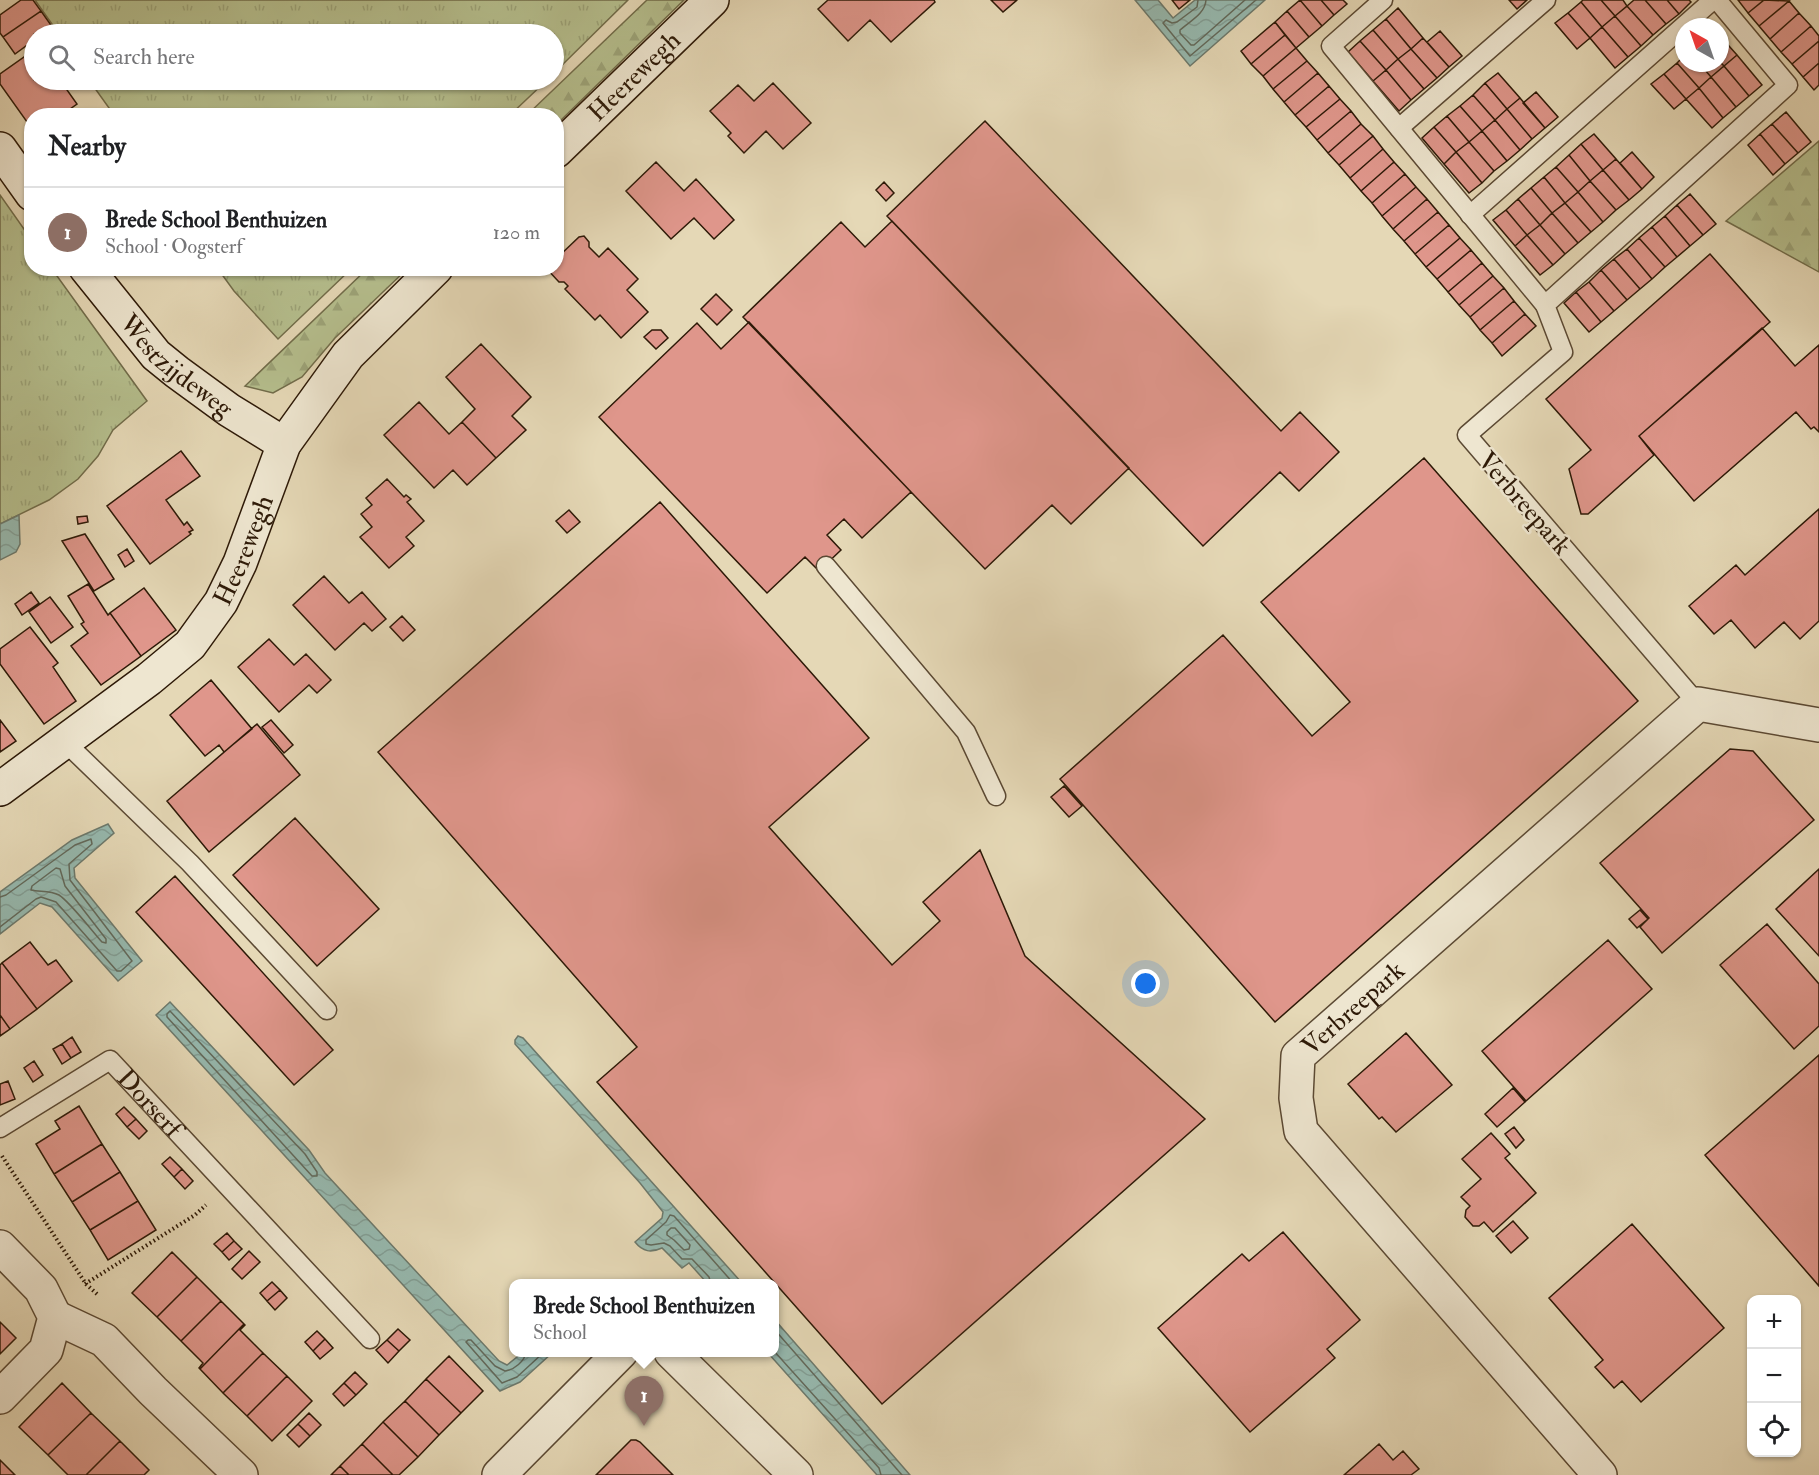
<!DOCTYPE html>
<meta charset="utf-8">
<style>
:root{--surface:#fff;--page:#f2f2f2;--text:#202124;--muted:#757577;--line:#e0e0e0;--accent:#8f2418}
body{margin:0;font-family:"IM FELL Double Pica",serif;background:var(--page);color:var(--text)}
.controls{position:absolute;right:18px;bottom:18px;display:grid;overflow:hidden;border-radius:12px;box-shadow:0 2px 4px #0004}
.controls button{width:54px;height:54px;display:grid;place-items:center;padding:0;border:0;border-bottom:2px solid var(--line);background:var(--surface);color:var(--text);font:30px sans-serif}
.compass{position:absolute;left:1675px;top:18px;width:54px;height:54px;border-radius:50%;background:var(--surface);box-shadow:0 2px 4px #0004;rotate:320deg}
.you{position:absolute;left:1146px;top:984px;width:21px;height:21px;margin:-15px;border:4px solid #fff;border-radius:50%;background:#1a73e8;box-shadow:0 0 0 9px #1a73e833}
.badge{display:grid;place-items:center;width:39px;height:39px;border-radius:50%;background:var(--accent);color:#fff;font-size:20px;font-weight:700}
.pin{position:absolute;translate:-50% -50px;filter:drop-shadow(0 2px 3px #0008)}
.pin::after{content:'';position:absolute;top:32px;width:21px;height:18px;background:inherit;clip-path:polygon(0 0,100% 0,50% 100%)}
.popup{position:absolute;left:509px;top:1279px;width:270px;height:78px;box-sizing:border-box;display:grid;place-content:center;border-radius:12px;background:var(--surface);filter:drop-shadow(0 2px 4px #0005);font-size:20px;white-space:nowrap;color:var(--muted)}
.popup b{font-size:22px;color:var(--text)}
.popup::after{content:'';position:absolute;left:50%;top:100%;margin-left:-12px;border:12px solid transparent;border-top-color:var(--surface)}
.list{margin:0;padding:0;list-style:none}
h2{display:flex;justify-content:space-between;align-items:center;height:78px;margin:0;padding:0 24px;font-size:26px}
h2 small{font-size:20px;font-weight:400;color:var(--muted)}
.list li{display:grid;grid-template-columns:39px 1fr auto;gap:18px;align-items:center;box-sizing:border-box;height:90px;padding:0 24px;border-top:2px solid var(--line)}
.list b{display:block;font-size:22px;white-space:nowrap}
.list p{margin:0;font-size:20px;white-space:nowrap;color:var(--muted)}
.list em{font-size:20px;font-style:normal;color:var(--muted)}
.icon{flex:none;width:33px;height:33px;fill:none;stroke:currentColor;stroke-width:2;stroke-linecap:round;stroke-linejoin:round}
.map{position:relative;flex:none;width:1819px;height:1475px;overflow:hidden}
.search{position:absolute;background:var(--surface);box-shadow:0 2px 4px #0004;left:24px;top:24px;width:540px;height:66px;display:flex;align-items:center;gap:15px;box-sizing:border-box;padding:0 21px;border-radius:33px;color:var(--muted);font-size:22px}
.panel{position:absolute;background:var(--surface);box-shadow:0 2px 4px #0004;left:24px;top:108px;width:540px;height:168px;border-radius:24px}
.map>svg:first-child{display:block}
</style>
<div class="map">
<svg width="1819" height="1475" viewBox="0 0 1819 1475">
<defs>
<pattern id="grass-tufts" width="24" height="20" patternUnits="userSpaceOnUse" patternTransform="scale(1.5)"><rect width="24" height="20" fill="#b5be8d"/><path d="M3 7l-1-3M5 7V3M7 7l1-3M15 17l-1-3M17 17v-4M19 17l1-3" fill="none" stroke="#9ca378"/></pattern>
<pattern id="forest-firs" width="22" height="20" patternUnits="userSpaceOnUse" patternTransform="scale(1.5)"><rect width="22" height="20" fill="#b5be8d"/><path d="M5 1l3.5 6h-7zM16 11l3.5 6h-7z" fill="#9ca378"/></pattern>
<pattern id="water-waves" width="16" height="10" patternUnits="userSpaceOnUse" patternTransform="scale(1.5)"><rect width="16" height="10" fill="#96b9af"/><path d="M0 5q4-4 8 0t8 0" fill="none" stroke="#829e95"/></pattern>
</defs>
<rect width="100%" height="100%" fill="#e5d8b6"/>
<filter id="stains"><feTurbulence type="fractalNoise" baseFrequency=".00333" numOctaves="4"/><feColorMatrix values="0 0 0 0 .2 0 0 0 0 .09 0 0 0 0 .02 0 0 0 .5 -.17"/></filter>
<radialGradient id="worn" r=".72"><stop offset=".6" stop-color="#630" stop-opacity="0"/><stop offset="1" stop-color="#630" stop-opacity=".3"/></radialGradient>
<path fill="url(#grass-tufts)" stroke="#716c4a" stroke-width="1.5" d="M35 0H628L554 73V34H59Z
M89 80H547L509 116 114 115Z
M0 195 31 239 32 268 52 269 147 401 113 430 98 456 78 479 49 500 0 524Z
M218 269H351L278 339 234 291Z"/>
<path fill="url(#forest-firs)" stroke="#716c4a" stroke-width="1.5" d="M647 0H684L557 124 556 116 527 115Z
M1819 141V272L1726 221Z
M368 268 407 269 335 338 302 377 273 393 245 386Z"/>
<path fill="url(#water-waves)" stroke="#6c796c" stroke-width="1.5" d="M1135 0H1158L1173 18 1195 0H1265L1190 66Z
M19 515 20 544 16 552 0 560V524Z
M108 824 114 833 74 868 75 878 142 961 118 981 52 907 40 903 0 934V892L72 840Z
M170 1002 309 1150 325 1173 499 1361 507 1365 522 1353H552L520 1382 500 1391 156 1015Z
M518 1036 523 1038 742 1283H707L689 1263 682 1268 662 1248C651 1253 643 1252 635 1242L662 1218 663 1212 640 1183 515 1044V1040Z
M775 1320 910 1475H877L768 1353 774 1352Z"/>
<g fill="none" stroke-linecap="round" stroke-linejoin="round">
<path stroke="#62695b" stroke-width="1.5" d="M1198 0 1197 7 1177 22 1172 23 1166 20 1163 23 1190 56 1256 0
M1206 0C1205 14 1190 21 1180 30V33L1191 45H1194L1245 0
M56 868 60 869 65 886 106 939V943L102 942C92 931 70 902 59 895 50 890 40 892 31 890L32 886Z
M0 897 6 895 75 845 91 839 92 844 69 864 70 880 132 961 121 971H117L56 902 41 897 36 899 0 927
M170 1011 305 1154 317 1172V1176H312L167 1017V1014Z
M671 1228H675L690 1245 689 1249 684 1250 674 1240 667 1235V1232Z
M711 1284 709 1277 692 1259H682L670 1246 664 1243 651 1245 646 1244V1240L666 1222 670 1215 674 1216 734 1284
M774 1329 902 1475
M774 1351 879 1468 881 1475
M526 1352C525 1361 514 1370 505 1371L495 1366 471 1340H468L466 1342 502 1383 517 1377 544 1352"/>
</g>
<path fill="#df968b" stroke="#2d1907" stroke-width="1.5" d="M21 0H33L41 11 3 37 0 33V15Z
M828 0H934L935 2 891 42 870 20 848 41 818 9Z
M991 0H1017L1003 12Z
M1172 0H1190L1179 9Z
M1300 0H1321L1334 15 1322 26Z
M1300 0 1322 26 1309 37 1287 11Z
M1321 0H1343L1347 4 1334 15Z
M1509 0H1527L1517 9Z
M1583 0H1601L1615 16 1602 27 1581 2Z
M1601 0H1623L1627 6 1615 16Z
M1634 0H1645L1666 24 1653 35 1627 6Z
M1645 0H1667L1679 14 1666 24Z
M1667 0H1689L1691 2 1679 14Z
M1738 0H1764L1748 13Z
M1764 0 1789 1 1759 26 1748 13Z
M1789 1 1799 13 1770 39 1759 26Z
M1581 2 1602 27 1590 38 1568 13Z
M1627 6 1653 35 1641 46 1615 16Z
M1398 8 1423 38 1411 49 1386 19Z
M41 11 53 28 43 34H34V40L15 54 3 37Z
M1287 11 1309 37 1296 48 1275 22Z
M1568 13 1590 38 1577 49 1555 23Z
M1799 13 1811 26 1781 52 1770 39Z
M1615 16 1641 46 1628 57 1602 27Z
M1386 19 1411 49 1398 59 1373 30Z
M1275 22 1285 35 1251 64 1241 51Z
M1811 26 1819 36V41L1792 64 1781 52Z
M1602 27 1628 57 1615 68 1590 38Z
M1373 30 1398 59 1386 70 1360 41Z
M1440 31 1462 56 1449 67 1427 42Z
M1285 35 1296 48 1263 76 1251 64Z
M1720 36 1737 55 1724 66 1720 62Z
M1423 38 1449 67 1437 78 1411 49Z
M1360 41 1386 70 1373 81 1348 52Z
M1819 41V63L1803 77 1792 64Z
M1296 48 1307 61 1273 89 1263 76Z
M1411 49 1437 78 1424 89 1398 59Z
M34 50V80H60L77 104 60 116H32V129L0 84V74Z
M1737 55 1762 85 1749 96 1724 66Z
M1684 56V63H1699L1711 77 1699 88 1677 63Z
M1398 59 1424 89 1411 100 1386 70Z
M1307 61 1318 73 1284 102 1273 89Z
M1720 62 1724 66 1711 77 1699 63Z
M1677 63 1699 88 1686 99 1664 74Z
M1819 63V85L1814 90 1803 77Z
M1724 66 1749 96 1736 107 1711 77Z
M1386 70 1411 100 1399 111 1373 81Z
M1318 73 1329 86 1295 115 1284 102Z
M1498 73 1520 98 1507 109 1485 83Z
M1664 74 1686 99 1674 109 1651 84Z
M1711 77 1736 107 1723 118 1699 88Z
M773 83 811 123 783 149 766 131 744 153 728 136 731 133 710 111 738 85 754 101Z
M1485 83 1507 109 1495 120 1473 95Z
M1329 86 1340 99 1306 127 1295 115Z
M1699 88 1723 118 1712 128 1686 99Z
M1536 92 1558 117 1545 128 1523 103Z
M1473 95 1495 120 1482 131 1460 106Z
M1520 98 1545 128 1532 139 1507 109Z
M1340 99 1351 111 1317 140 1306 127Z
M1460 106 1482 131 1469 142 1447 116Z
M1507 109 1532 139 1520 150 1495 120Z
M1351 111 1361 124 1328 153 1317 140Z
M1786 112 1811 142 1798 153 1772 124Z
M1447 116 1469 142 1456 152 1434 127Z
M1495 120 1520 150 1507 161 1482 131Z
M985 121 1281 431 1300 412 1339 452 1299 491 1280 472 1203 546 887 216Z
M1361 124 1373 136 1339 165 1328 153Z
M1772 124 1798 153 1785 164 1760 134Z
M1434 127 1456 152 1444 164 1422 138Z
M1482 131 1507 161 1494 171 1469 142Z
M1594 134 1616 159 1603 170 1581 144Z
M1760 134 1785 164 1773 175 1748 145Z
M1373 136 1383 149 1350 178 1339 165Z
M1469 142 1494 171 1482 183 1456 152Z
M1581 144 1603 170 1590 181 1569 155Z
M1383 149 1394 162 1361 191 1350 178Z
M1456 152 1482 183 1469 193 1444 164Z
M1632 152 1654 177 1642 189 1620 163Z
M1569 155 1590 181 1578 192 1556 167Z
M1616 159 1642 189 1629 200 1603 170Z
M656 162 684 191 696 179 734 220 714 239 694 218 671 239 626 191Z
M1394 162 1405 174 1372 203 1361 191Z
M1556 167 1578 192 1565 203 1544 177Z
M1603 170 1629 200 1616 210 1590 181Z
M1405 174 1416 187 1382 216 1372 203Z
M1544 177 1565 203 1552 213 1531 188Z
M1590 181 1616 210 1603 222 1578 192Z
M884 182 894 193 886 201 876 190Z
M1416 187 1427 199 1393 229 1382 216Z
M1531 188 1552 213 1540 225 1518 199Z
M1578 192 1603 222 1591 232 1565 203Z
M1690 194 1716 224 1703 235 1677 205Z
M1427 199 1438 212 1404 241 1393 229Z
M1518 199 1540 225 1527 235 1506 210Z
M1565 203 1591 232 1578 243 1552 213Z
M1677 205 1703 235 1690 246 1665 216Z
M1506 210 1527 235 1515 246 1493 220Z
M1438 212 1449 225 1415 254 1404 241Z
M1552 213 1578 243 1565 254 1540 225Z
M1665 216 1690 246 1677 257 1652 227Z
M892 221 1129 468 1071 524 1052 505 985 569 743 317 841 222 865 247Z
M1449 225 1460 238 1426 267 1415 254Z
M1540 225 1565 254 1553 265 1527 235Z
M1652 227 1677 257 1665 267 1639 238Z
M1527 235 1553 265 1540 275 1515 246Z
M584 236 589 242V247L599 257 608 248 638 279 627 290 648 312 621 338 600 315 595 320 565 289 568 286 564 282H559L546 268H556V255L559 256 579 237Z
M1460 238 1471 250 1437 279 1426 267Z
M1639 238 1665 267 1652 279 1627 249Z
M1627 249 1652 279 1640 289 1614 259Z
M1471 250 1482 263 1448 292 1437 279Z
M1710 254 1770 322 1639 436 1654 455 1588 514H1581L1569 469 1591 450 1546 399Z
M1614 259 1640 289 1627 300 1601 270Z
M1482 263 1493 276 1459 305 1448 292Z
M1601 270 1627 300 1614 311 1589 282Z
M1493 276 1504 288 1470 317 1459 305Z
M1589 282 1614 311 1601 322 1576 292Z
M1504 288 1514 301 1480 330 1470 317Z
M1576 292 1601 322 1589 332 1564 303Z
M716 294 732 310 717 325 701 309Z
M1514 301 1525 314 1492 343 1480 330Z
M1525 314 1536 326 1502 356 1492 343Z
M749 322 911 492 862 538 844 519 827 535 841 550 819 571 805 557 767 593 599 417 697 323 721 349Z
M1762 328 1795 366 1819 345V432L1814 427 1811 429 1796 412 1694 501 1639 436Z
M652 330H661L668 338 656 349 644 337Z
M481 344 531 397 512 416 526 430 496 458 462 422 475 409 446 377Z
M419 402 449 434 462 422 496 458 467 485 453 470 434 488 384 435Z
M181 451 200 476 166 500 184 525 187 522 193 530 189 532 191 534 150 564 107 506Z
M1424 458 1638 701 1275 1022 1060 779 1223 635 1312 736 1350 702 1261 602Z
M387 479 404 497 406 495 411 499 407 502 424 521 406 537 414 546 389 568 360 537 372 527 361 514 372 505 366 498Z
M660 502 869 738 769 827 892 965 940 921 923 902 980 850 1025 956 1205 1119 882 1404 597 1082 637 1047 378 752Z
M1819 509V621L1800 639 1784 622 1755 648 1731 620 1714 634 1689 606 1736 565 1745 575Z
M569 510 580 522 567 533 556 521Z
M87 516 88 522 78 524 77 517Z
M85 534 114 579 94 591 62 541Z
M127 549 134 561 125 567 118 555Z
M324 576 349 603 362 592 386 619 372 631 364 623 335 650 293 605Z
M88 584 108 615 110 613 141 656 101 685 71 646 88 633 81 624 84 622 68 596Z
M144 588 176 630 141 656 110 613Z
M31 592 39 603 22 615 15 604Z
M50 597 73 627 51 643 29 612Z
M402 616 415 630 403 641 390 627Z
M30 627 58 663 53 667 76 701 44 724 0 664V649Z
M269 639 294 665 306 654 331 680 317 693 309 685 279 712 238 667Z
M211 680 252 729 224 752 219 745 205 756 170 715Z
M0 720 16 741 0 752Z
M271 720 293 745 284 753 262 727Z
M257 724 300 775 209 852 167 801Z
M1730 749 1753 751 1814 820 1662 953 1640 927 1649 918 1600 863Z
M1064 786 1082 806 1069 817 1051 797Z
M295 818 379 909 317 966 233 875Z
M1819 869V956L1776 909Z
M175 876 333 1050 294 1085 136 912Z
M1640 910 1648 919 1637 928 1629 919Z
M1767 924 1819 984V1026L1794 1049 1720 965Z
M1608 940 1652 989 1526 1101 1482 1051Z
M30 942 48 965 56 960 72 981 37 1009 2 963Z
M2 963 37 1009 10 1029 0 1015V965Z
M0 1015 10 1029 0 1036Z
M1406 1033 1452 1085 1396 1132 1382 1117 1379 1119 1348 1084Z
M72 1037 81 1052 71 1058 62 1044Z
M62 1044 71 1058 62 1064 53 1049Z
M1819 1055V1286L1705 1155Z
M34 1061 43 1075 33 1082 24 1068Z
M8 1081 15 1099 0 1105V1084Z
M1513 1088 1525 1102 1497 1127 1485 1114Z
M79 1106 102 1144 54 1174 36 1144 60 1129 55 1121Z
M124 1107 136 1119 127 1127 116 1114Z
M136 1119 147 1131 139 1139 127 1127Z
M1514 1127 1524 1140 1516 1148 1505 1134Z
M1491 1133 1510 1154 1505 1158 1536 1193 1493 1232 1484 1222 1479 1226H1473L1465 1217 1466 1210 1470 1206 1461 1197 1481 1179 1462 1159Z
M102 1144 120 1172 72 1202 54 1174Z
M170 1157 182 1169 174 1177 162 1164Z
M182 1169 193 1181 185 1189 174 1177Z
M120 1172 138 1201 90 1230 72 1202Z
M138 1201 156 1230 108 1260 90 1230Z
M1513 1221 1528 1238 1511 1253 1496 1236Z
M1632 1224 1724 1328 1641 1402 1622 1381 1614 1388 1595 1367 1603 1360 1549 1298Z
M1283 1232 1360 1320 1327 1349 1335 1358 1250 1432 1158 1328 1242 1254 1249 1261Z
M227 1233 234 1241 222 1252 214 1244Z
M234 1241 242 1249 229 1260 222 1252Z
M249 1251 260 1262 242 1279 232 1269Z
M172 1252 197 1277 157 1317 132 1293Z
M197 1277 221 1301 181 1341 157 1317Z
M272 1282 280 1290 267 1301 260 1293Z
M280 1290 287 1298 275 1310 267 1301Z
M221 1301 244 1324 200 1369 199 1368 203 1363 181 1341Z
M0 1322 16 1338 0 1354Z
M244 1324 245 1325 240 1330 263 1353 223 1393 200 1369Z
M398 1329 410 1340 399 1351 387 1340Z
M317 1331 325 1339 313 1351 305 1342Z
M325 1339 333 1348 320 1359 313 1351Z
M387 1340 399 1351 388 1363 376 1350Z
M263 1353 287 1376 247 1416 223 1393Z
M449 1356 483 1391 461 1413 426 1379Z
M355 1372 367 1384 356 1395 344 1383Z
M287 1376 312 1401 272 1441 247 1416Z
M426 1379 461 1413 439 1435 405 1401Z
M62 1383 91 1413 48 1455 19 1427Z
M344 1383 356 1395 344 1406 333 1394Z
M405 1401 439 1435 418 1457 383 1422Z
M91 1413 120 1441 86 1475H68L48 1455Z
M309 1413 321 1425 310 1436 298 1424Z
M383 1422 418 1457 399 1475H393L362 1444Z
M298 1424 310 1436 299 1447 287 1435Z
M631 1440H636L640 1442 673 1475H596Z
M120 1441 149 1470 144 1475H86Z
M362 1444 393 1475H349L340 1466Z
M1379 1444 1393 1460 1403 1451 1419 1469 1411 1475H1344Z
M0 1460 15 1475H0Z
M340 1466 349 1475H331Z"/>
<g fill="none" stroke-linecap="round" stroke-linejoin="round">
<defs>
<g id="lane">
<path d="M1383 0 1331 46 1545 305"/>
<path d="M1399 128 1546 0"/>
<path d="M1470 215 1713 0"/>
<path d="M826 566 966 732 996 796"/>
<path d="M1698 704 1467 435 1563 352 1545 305 1788 85 1717 0"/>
<path d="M64 741 190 863 327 1010"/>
<path id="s1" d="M0 1128 110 1060 370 1339"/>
</g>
<g id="street">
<path d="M0 1247 41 1289 55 1317 46 1350 0 1397"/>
<path d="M55 1317 104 1340 153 1391 241 1475"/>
<path d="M671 1352 796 1475"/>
<path d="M499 1475 621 1352"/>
<path id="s2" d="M1600 1475 1301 1131 1296 1098 1298 1056 1698 704 1819 725"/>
</g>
<g id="secondary">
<path d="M0 149 32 194"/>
<path id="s3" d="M556 151 712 0"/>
<path id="s4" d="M86 268 156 355 177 372 229 410 284 444"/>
<path id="s5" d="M0 789 149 679 190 645 221 602 240 563 284 444 348 355 436 268"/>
</g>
</defs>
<use href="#lane" stroke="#5b4933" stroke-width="21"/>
<use href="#street" stroke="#5b4933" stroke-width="36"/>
<use href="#secondary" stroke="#2d1907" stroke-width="36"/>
<path stroke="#2d1907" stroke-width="4" stroke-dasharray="1.5 3" stroke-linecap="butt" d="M2 1156 86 1284 98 1295
M85 1284 195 1215 206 1205"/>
<use href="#lane" stroke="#eee6d0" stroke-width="18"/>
<use href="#street" stroke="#eee6d0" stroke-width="33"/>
<use href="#secondary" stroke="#eee6d0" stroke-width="33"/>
</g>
<g text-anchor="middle" stroke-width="5" stroke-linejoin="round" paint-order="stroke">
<g font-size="26" fill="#2d1907" stroke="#eee6d0">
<text dy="9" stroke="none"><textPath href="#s3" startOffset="108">Heerewegh</textPath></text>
<text dy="9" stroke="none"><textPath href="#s4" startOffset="134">Westzijdeweg</textPath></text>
<text transform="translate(1525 503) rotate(49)" y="9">Verbreepark</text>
<text dy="9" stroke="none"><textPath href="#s5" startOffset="348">Heerewegh</textPath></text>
<text dy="9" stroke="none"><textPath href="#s2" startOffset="604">Verbreepark</textPath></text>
<text dy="9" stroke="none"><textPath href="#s1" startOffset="188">Dorserf</textPath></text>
</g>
</g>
<rect width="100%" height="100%" filter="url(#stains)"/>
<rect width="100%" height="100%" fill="url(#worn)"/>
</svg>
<div class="controls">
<button>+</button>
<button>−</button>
<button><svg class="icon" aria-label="locate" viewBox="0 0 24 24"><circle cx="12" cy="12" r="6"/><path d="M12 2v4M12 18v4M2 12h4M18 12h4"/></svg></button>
</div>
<svg class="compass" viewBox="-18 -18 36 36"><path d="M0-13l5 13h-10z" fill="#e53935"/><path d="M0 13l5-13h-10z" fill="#757577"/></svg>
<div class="you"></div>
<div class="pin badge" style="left:644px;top:1426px;background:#8d6e63">1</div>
<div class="popup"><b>Brede School Benthuizen</b>School</div>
<div class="search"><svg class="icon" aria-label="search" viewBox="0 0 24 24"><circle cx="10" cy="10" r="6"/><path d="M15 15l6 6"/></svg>Search here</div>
<section class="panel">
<h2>Nearby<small></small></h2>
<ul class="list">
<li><span class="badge" style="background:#8d6e63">1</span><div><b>Brede School Benthuizen</b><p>School · Oogsterf</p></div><em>120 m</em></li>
</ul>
</section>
</div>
